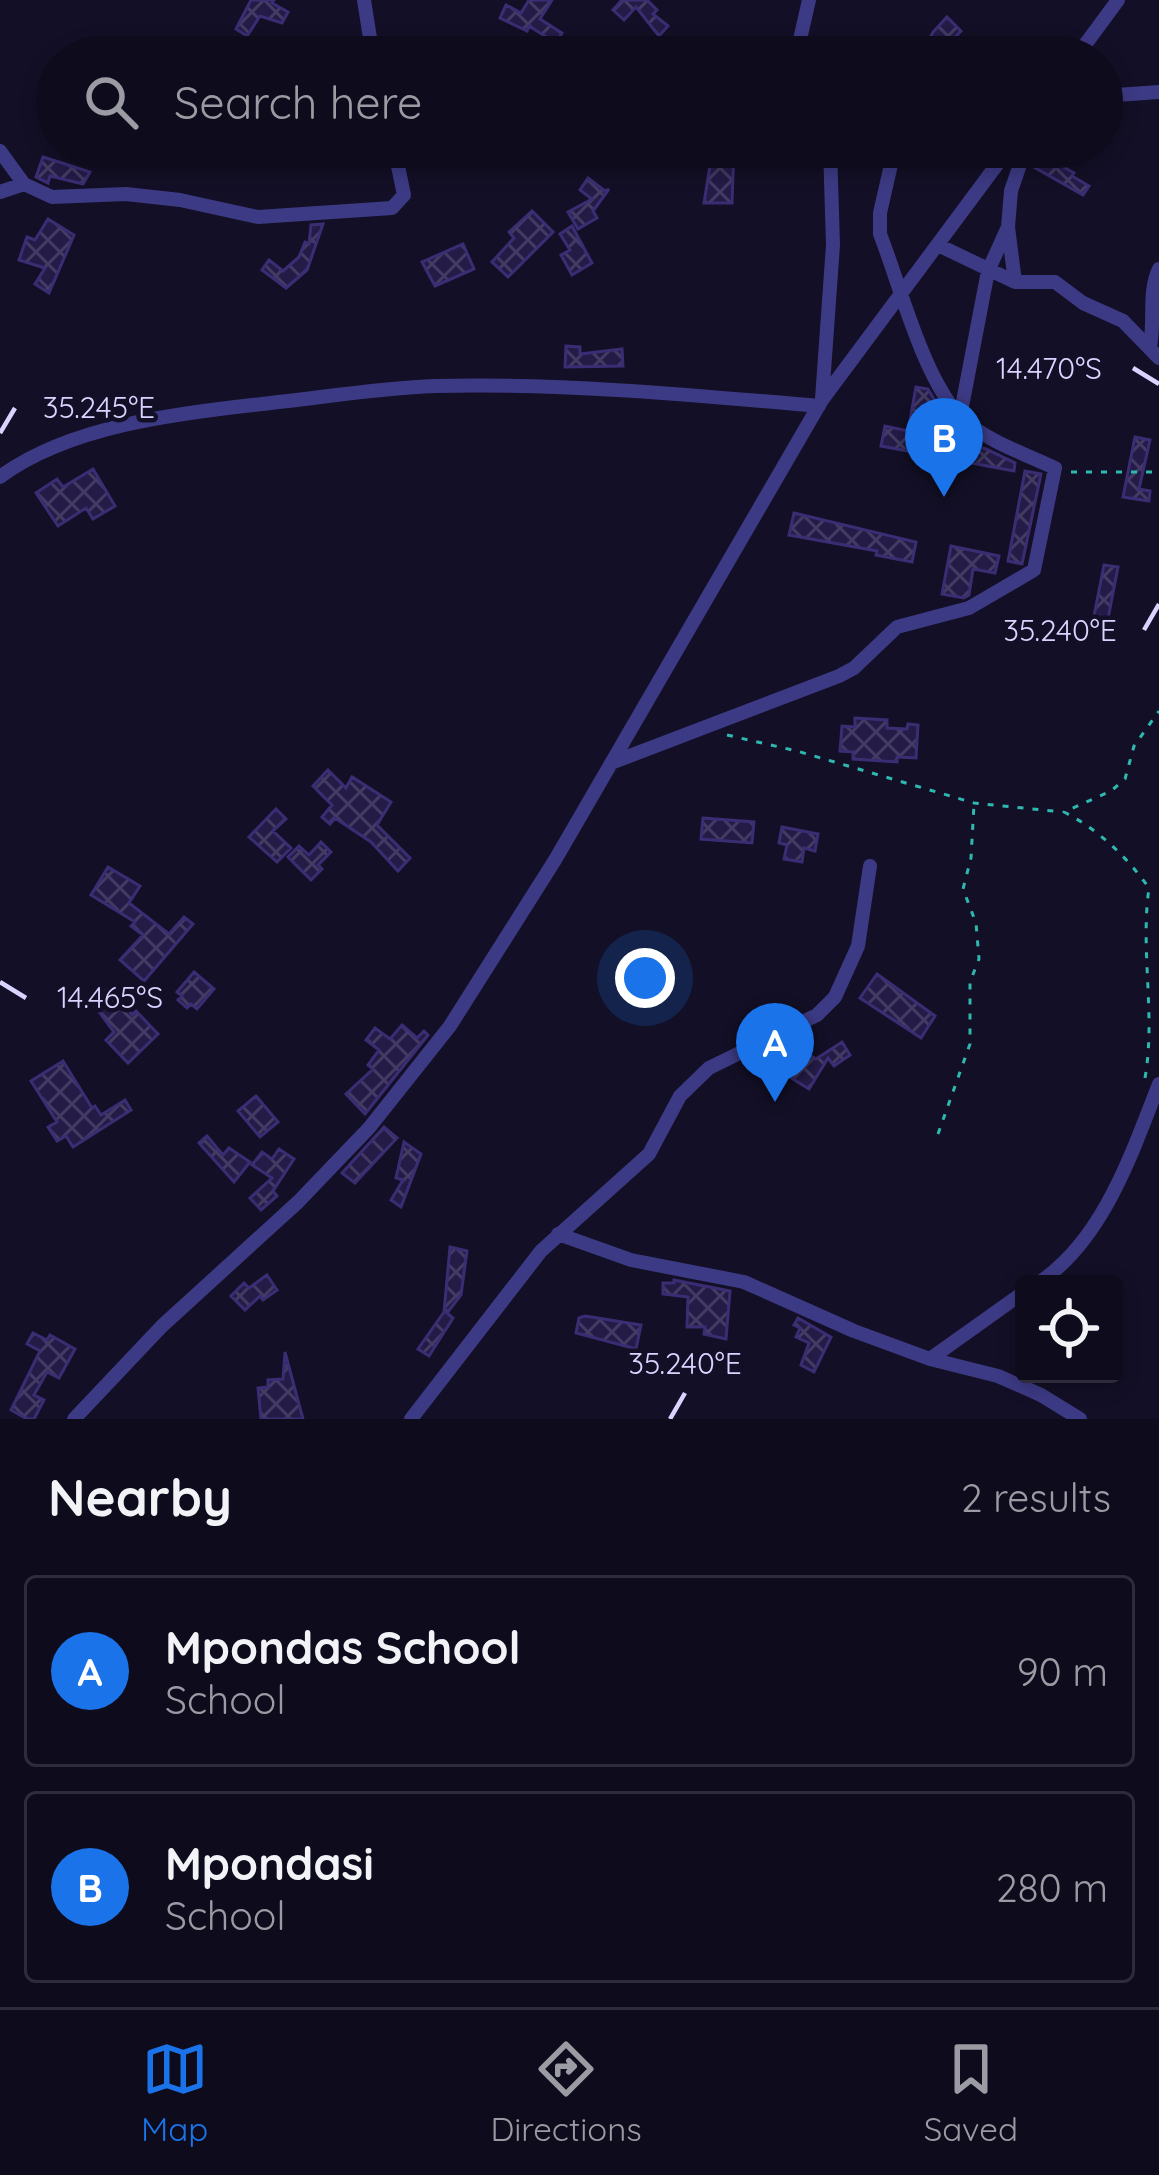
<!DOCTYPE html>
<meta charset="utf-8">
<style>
:root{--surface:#0e0b1c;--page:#1c1929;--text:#f1f3f6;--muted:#9b9ba3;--line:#2e2b3b;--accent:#1a73e8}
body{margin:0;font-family:Quicksand,sans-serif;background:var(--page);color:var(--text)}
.controls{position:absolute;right:36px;bottom:36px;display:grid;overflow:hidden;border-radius:12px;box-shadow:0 6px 18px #0003}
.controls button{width:108px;height:108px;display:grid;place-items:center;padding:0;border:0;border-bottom:3px solid var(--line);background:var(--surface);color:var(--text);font:60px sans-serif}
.you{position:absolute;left:645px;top:978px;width:42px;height:42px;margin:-30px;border:9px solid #fff;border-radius:50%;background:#1a73e8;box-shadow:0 0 0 18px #1a73e833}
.badge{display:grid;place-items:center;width:78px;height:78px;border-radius:50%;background:var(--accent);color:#fff;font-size:39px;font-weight:700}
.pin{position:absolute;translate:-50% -99px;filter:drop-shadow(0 3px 6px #0008)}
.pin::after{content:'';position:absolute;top:63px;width:42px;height:36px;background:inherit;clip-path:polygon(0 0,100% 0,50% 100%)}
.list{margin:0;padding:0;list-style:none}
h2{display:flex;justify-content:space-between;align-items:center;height:156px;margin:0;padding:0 48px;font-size:51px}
h2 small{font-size:39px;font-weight:400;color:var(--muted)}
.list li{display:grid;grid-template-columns:78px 1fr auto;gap:36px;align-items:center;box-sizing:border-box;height:192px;margin:0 24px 24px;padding:0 24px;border:3px solid var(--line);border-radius:12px}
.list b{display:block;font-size:45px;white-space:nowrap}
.list p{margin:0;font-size:39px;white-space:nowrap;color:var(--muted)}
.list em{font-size:39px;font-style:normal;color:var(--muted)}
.icon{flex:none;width:66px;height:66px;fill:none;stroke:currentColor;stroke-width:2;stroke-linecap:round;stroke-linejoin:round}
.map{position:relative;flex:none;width:1159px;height:1419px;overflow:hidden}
.search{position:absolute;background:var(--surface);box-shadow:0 6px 18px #0003;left:36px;right:36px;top:36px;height:132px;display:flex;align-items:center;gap:30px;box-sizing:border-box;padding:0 42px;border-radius:66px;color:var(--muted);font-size:45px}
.sheet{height:588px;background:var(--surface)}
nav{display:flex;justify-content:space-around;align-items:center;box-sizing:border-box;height:168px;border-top:3px solid var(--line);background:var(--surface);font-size:33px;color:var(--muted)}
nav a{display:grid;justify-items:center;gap:6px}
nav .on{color:var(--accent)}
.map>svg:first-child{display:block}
</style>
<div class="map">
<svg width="1159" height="1419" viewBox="0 0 1159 1419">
<defs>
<pattern id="building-cross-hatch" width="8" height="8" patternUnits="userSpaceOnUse" patternTransform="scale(3)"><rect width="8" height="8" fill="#241b47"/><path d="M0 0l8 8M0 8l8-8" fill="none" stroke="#433b63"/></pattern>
</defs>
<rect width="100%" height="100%" fill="#130f26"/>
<path fill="url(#building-cross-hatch)" stroke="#3b2d73" stroke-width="3" d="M251 0H274L272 3 288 12 282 23 260 16 247 36 236 29Z
M529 0H552L540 19 562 33 556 43 529 26 527 31 500 18 506 5 521 13Z
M622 0H647L657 10 653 14 668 26 659 36 636 7 624 20 613 10Z
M947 17 961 31 947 46 963 57H920L933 32Z
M713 147H734L732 203H704Z
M1036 154 1056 168 1058 164 1074 173 1072 176 1089 186 1083 195 1032 166Z
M43 157 62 163 90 172 83 184 50 176 48 183 36 177Z
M588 178 605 191 609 189 593 211 597 218 578 229 568 212 592 199 580 190Z
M532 211 553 232 508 277 492 262 514 238 509 232Z
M48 219 74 235 49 293 35 284 45 268 19 260 27 237 35 240Z
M323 224 307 270 286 288 262 270 269 260 283 271 299 257 305 242 309 244 311 225Z
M572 226 592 263 572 275 561 255 570 250 560 234Z
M463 244 474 269 435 286 422 262Z
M566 346 580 347V354L622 349 623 366 565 367Z
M916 387 928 389 937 404 931 435 986 449 1015 463 1014 471 881 446 885 426 908 431Z
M1135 437 1150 440 1139 489 1150 491 1149 501 1123 497Z
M93 469 115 506 93 519 86 508 58 526 36 493 57 479 63 487Z
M1025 471 1041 474 1022 564 1008 561Z
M794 513 916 542 912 562 876 555 877 551 789 535Z
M951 546 999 556 995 573 973 569 969 595 964 598 942 594Z
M1104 565 1118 567 1107 624 1093 621Z
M855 718 887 720V728L907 729 908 724 918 725 916 758 897 757V762L853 759V752L840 751 842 726 855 727Z
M328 770 346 788 352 777 391 802 377 825 410 858 398 871 371 842 335 818 330 824 322 817 332 805 313 786Z
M276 809 286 819 273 831 291 848 277 862 249 837Z
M703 818 754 822 752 843 701 839Z
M782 827 818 834 815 851 804 848 802 862 784 859 787 845 779 843Z
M321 842 331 852 318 865 322 869 311 880 288 857 299 846 309 855Z
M108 867 140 886 129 903 169 934 184 917 193 924 144 981 120 960 143 935 131 926 135 922 91 895Z
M194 972 214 989 197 1009 191 1004 187 1008 178 1000 182 996 177 992Z
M877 974 935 1016 921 1038 860 998Z
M111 986 132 1015 136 1011 158 1034 128 1063 106 1040 114 1032 91 1001Z
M402 1025 417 1038 424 1031 428 1035 365 1114 346 1094 373 1069 368 1065 379 1050 366 1040 375 1028 390 1039Z
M842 1042 850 1055 834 1066 828 1058 809 1089 788 1076 803 1051 816 1059Z
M63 1061 92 1108 95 1106 101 1115 125 1100 131 1110 73 1147 66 1136 57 1141 48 1127 57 1122 31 1081Z
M256 1096 278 1122 260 1137 238 1111Z
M384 1127 397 1138 355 1183 342 1173Z
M207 1136 223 1155 229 1148 250 1162 234 1182 199 1143Z
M404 1142 421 1154 401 1207 391 1200 403 1180 396 1178Z
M279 1149 294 1159 273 1191 277 1196 261 1210 250 1198 272 1178 252 1165 262 1152 272 1159Z
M450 1247 467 1251 461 1295 447 1313 453 1318 429 1356 418 1349 444 1312Z
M267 1275 277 1290 263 1300 260 1296 245 1310 231 1296 244 1283 249 1288Z
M674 1280 730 1291 726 1339 704 1334 705 1327H687L688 1297 663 1294V1283H674Z
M585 1316 641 1325 636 1349 576 1333 579 1318Z
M798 1318 831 1337 814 1372 801 1365 809 1343 796 1337 800 1328 794 1325Z
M33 1333 47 1340 50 1335 75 1349 59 1378 47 1372 34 1395 44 1400 34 1419H27L11 1410 40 1351 27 1344Z
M285 1352 303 1419H261L258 1388 268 1387V1380L283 1379Z"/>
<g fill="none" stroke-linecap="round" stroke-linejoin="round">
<path stroke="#2fb8b0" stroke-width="3" stroke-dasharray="6 9" stroke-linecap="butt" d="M1071 472H1159
M727 735 797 751 974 803 1062 812
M1145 1078C1156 1015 1140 951 1149 888 1126 856 1099 830 1064 812L1111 791 1125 779 1134 746 1159 711
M938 1134 970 1044V982L979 959 976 923 963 889 971 858 974 804"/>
<path stroke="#3d3a85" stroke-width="14" d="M364 0 373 57
M796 57 809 0
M1076 57 1118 0
M1102 96 1159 92
M0 151 24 184
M0 192 24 184 52 197 126 194 180 200 258 217 392 208 404 195 394 147
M1008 227 1015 282
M938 245 1015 282H1055L1083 303 1123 321 1159 358
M1150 347C1155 321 1148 291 1159 269
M822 399 833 245 830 147
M960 417 988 271 1008 227 1011 191 1026 147
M0 477C68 426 179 413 262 404 319 398 378 388 435 386 563 383 692 395 819 406
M611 763 839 676 854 668 897 627 969 608 1034 570 1055 468C1025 454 989 442 964 420 925 385 900 285 880 234V213L895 147
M558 1234 631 1260 744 1282 854 1331 930 1359 998 1376 1041 1395 1080 1419
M1037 1284C1103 1241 1131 1155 1159 1084
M930 1359 1024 1292
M74 1419 162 1326 298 1202 369 1128 450 1026 555 860 822 400 1010 147
M411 1419 541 1251 649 1154 680 1096 709 1068 817 1015 835 997 858 946 870 866"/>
</g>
<path fill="none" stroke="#d9d4ff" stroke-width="4.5" d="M1133 368 1159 384M0 433 15 408M1144 630 1159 604M0 982 26 998M670 1419 685 1393"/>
<g font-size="30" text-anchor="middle" fill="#d9d4ff" stroke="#130f26" stroke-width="9" stroke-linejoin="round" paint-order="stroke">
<text x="1049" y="379">14.470°S</text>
<text x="99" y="418">35.245°E</text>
<text x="1060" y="641">35.240°E</text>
<text x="110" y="1008">14.465°S</text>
<text x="685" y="1374">35.240°E</text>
</g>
</svg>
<div class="controls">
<button><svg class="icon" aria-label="locate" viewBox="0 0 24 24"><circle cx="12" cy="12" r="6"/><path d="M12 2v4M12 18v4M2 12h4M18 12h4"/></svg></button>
</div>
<div class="you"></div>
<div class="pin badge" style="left:775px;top:1102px">A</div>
<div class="pin badge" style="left:944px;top:497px">B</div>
<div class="search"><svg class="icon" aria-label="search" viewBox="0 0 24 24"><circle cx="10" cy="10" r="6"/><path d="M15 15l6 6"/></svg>Search here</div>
</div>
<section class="sheet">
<h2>Nearby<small>2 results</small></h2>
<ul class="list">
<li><span class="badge">A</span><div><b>Mpondas School</b><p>School</p></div><em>90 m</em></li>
<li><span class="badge">B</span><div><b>Mpondasi</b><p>School</p></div><em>280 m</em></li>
</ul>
</section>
<nav>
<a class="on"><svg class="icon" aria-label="map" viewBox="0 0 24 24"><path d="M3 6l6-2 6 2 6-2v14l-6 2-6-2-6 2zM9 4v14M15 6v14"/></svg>Map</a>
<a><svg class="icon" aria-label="directions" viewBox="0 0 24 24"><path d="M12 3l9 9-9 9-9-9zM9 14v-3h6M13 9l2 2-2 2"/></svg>Directions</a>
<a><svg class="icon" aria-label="saved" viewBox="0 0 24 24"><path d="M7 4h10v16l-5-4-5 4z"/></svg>Saved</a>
</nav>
